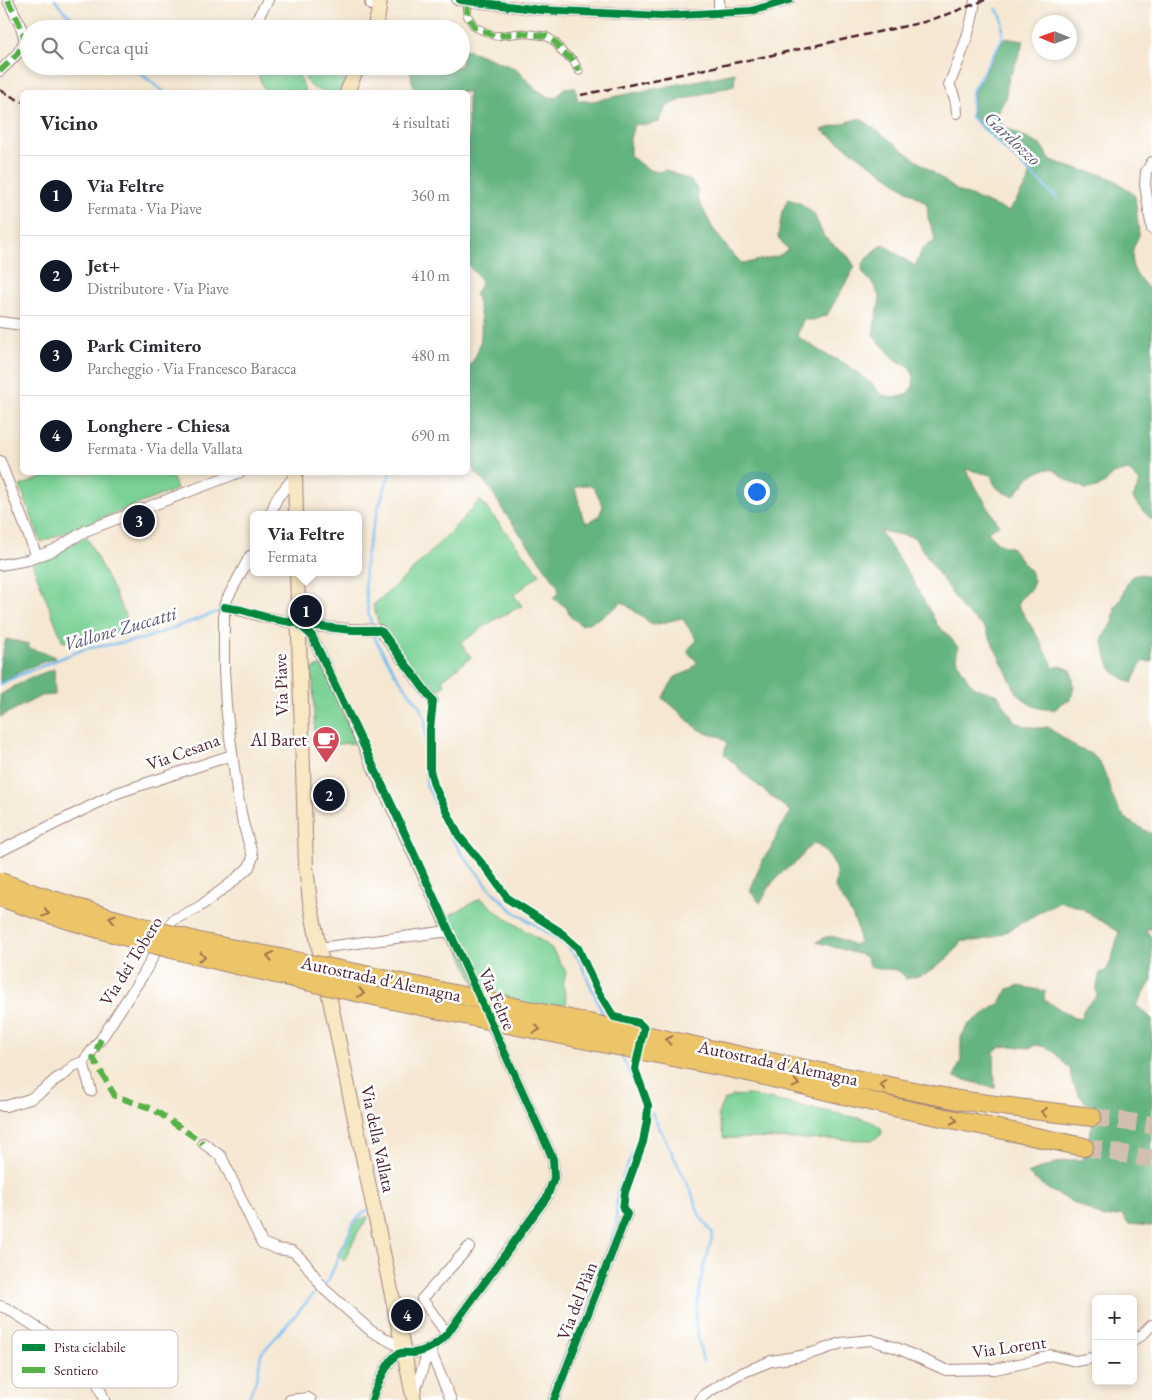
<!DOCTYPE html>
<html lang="it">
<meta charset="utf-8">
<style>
:root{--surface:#fff;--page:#f2f2f3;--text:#2b2b33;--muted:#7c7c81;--line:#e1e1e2;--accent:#111827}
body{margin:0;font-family:"EB Garamond",serif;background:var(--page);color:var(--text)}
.controls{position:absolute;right:15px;bottom:15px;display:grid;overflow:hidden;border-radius:8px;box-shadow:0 2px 8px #0003}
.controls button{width:45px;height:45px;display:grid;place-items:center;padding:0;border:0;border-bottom:1px solid var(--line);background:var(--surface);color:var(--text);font:25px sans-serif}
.compass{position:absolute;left:1032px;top:15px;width:45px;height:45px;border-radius:50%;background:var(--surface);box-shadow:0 2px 8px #0003;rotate:271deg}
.you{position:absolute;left:756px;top:491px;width:18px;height:18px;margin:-12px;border:4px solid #fff;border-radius:50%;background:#1a73e8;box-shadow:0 0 0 8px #1a73e833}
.badge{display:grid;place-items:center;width:32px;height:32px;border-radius:50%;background:var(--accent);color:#fff;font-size:16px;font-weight:700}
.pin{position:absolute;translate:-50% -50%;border:2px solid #fff;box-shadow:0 1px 5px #0006}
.popup{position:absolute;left:250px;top:511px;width:112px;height:65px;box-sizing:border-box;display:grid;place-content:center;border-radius:8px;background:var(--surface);filter:drop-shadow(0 1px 4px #0005);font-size:16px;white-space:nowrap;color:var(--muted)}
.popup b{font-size:19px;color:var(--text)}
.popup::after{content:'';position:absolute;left:50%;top:100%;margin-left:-10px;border:10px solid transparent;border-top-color:var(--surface)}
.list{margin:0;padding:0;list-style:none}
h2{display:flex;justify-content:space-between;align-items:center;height:65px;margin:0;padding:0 20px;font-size:21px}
h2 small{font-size:16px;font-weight:400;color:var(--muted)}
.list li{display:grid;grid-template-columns:32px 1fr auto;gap:15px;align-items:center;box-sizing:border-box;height:80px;padding:0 20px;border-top:1px solid var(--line)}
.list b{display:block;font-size:19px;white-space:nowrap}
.list p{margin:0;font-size:16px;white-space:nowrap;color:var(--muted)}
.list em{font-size:16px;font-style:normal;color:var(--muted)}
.icon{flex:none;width:28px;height:28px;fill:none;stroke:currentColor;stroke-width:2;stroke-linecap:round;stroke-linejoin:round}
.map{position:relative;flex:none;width:1152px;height:1400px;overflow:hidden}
.search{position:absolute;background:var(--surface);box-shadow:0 2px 8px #0003;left:20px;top:20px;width:450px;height:55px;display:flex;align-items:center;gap:12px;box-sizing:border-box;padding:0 18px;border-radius:28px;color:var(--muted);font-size:19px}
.panel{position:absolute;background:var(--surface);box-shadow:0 2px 8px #0003;left:20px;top:90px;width:450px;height:385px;border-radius:8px}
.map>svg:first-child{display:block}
</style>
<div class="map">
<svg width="1152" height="1400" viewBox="0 0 1152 1400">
<rect width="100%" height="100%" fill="#fff"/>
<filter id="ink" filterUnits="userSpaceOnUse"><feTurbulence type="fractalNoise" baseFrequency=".02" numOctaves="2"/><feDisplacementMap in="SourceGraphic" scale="10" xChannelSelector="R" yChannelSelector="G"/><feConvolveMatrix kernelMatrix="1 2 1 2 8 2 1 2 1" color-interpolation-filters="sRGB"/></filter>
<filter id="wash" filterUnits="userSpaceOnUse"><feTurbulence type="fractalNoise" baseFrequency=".0096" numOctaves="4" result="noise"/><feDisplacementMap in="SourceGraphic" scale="20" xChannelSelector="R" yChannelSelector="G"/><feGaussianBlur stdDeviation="1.12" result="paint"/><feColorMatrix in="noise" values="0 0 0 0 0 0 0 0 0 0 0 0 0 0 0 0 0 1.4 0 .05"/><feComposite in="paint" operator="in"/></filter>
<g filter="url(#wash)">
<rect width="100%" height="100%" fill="#f5e7d1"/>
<path fill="#7bd296" stroke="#627860" d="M255 66H295L306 92H265Z
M311 66H350L340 92C327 92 312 92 305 79Z
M171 473 177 489 41 542 20 486 55 473Z
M480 500 540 574 514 595 522 606 494 620 461 643 471 657 442 680 445 685 431 696 379 625 373 605C412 573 446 537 480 500Z
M86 536 129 622 124 629 110 635 63 642 32 563 52 556Z
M322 665 356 743 315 745 313 680H310L309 671Z
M481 898 502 916 545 943 552 949 566 972 563 985 567 1003 529 1014 490 1017 445 918Z
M749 1095 863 1119 874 1123 881 1128 882 1132 881 1135 872 1140 724 1138 718 1115 720 1108 724 1101 732 1096Z
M368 1216V1219L358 1232 344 1261 337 1255C345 1242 352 1220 368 1216Z"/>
<path fill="#64b47f" stroke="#576a55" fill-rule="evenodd" d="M1005 38 1024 41 1013 71 1009 76 1005 99 996 116 1003 125 1014 132 1042 146 1049 159 1072 168 1100 174 1113 179 1126 188 1135 196 1139 235 1133 249 1132 264 1136 274 1147 287 1152 291V520L1138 506 1133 498 1140 482 1128 470 1112 474 1106 482 1097 488 1086 489 1067 480 1054 470 1045 469 1030 476 1014 496C1000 492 995 489 991 475L965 469 999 525 987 531 993 538 1001 545 1011 547 1030 571 1034 581 1031 589 1019 600 1018 605 1042 644V646L1051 661 1053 668 1060 666 1071 670 1074 685 1071 700 1061 703 1056 709C1037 711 1026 704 1015 690L985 628 963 610 914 537 880 531 912 579 938 626 947 634 958 647 956 659 968 680 976 688 998 695 1015 722 1026 726 1039 728 1048 727C1053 732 1059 734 1064 738 1068 741 1072 745 1076 747 1085 753 1089 750 1096 758 1110 775 1108 795 1120 811 1127 822 1141 828 1152 834V929H1145L1152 938V980L1136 1006 1141 1009 1152 1019V1226L1128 1224 1122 1215 1104 1218 1049 1190 1028 1174C1045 1167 1063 1158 1082 1160L1084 1150 1094 1120 1096 1107 1085 1102 1080 1096 1072 1082 1070 1069 1052 1050 1045 1047 1036 1045 1029 1048 1013 1046 999 1047 994 1052 995 1088 954 1077 961 1061V1037L969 1024 1000 1003 1008 989 1018 986 1045 991 1044 1000 1055 1006 1074 1018H1082C1081 1007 1091 1003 1097 996L1096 990 1100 973 1107 970C1108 965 1111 962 1112 958 1114 949 1117 941 1119 932L1081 908 1061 901C1035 912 1009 935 982 940 976 941 969 941 963 941L946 960 926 974 906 979C898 964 884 972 870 967L865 956 817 942C830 931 840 939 853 945L859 943C860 923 846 905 835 888 840 867 831 856 815 843L807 849 798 861 786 869 772 883 760 903 750 891 761 863 771 848 781 827 791 812 750 779 724 754 727 743C718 732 717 738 706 733 689 725 678 708 662 698L675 677 690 671 697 662 687 651 697 640 682 618 653 625 622 602C610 612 596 622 581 625L571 617 566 607 553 598 559 592 557 584 502 509 492 491 468 463V367C486 348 483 317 475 294L481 284 480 279 468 265V92H417L412 82 410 66H461V48L468 50 517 69 534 88 547 96 553 98 559 95 564 88 575 87 578 101H593L735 73 734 85 681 100 667 106 659 122 648 125 634 124 630 139V156C641 164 652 176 666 170L690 180 697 189V197L712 227 726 246 742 264 778 256 788 250 778 237 782 212 788 199 800 203 814 214 824 237 848 256 855 267 827 315 813 320H803L797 336 823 353 846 364 870 382 882 395 894 398 906 395 913 386 914 377 910 367C895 361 895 359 884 347 880 342 875 340 873 334L880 298 873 284 863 273 862 265 873 252 884 244 894 252 915 266 923 248 935 241 933 231 928 218 927 204 822 130 860 118 958 191 1008 211 1016 201 1029 180V170L972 116 974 91ZM588 485C597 488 599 499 603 506L599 516 587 523 583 518 575 488 578 486Z
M1142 574 1152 578V662L1144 661 1139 667 1132 683C1127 680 1120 677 1115 673 1108 668 1106 649 1102 640L1106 632 1113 623 1115 607 1121 599 1128 581 1132 576Z
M6 639 29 644 28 647C37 652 47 652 56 658 36 663 18 673 0 683V663Z
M54 669 55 695 41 696 0 717V695L27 679Z"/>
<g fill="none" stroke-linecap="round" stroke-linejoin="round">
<path stroke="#7abdf0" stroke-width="2.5" d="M55 0 61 8 84 29
M996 8 1002 18 1003 38 972 91 971 117 1057 198
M131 66 164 92
M372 627C365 601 362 573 368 547 373 522 382 497 390 472
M373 632 374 637 396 675 419 705 425 718 426 735 425 770 427 786 452 838 462 854 492 891 513 911 566 945 579 959 605 1019
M0 684 17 676 84 649 143 639 220 611
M652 1113 691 1191 700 1216 713 1234 702 1275 695 1320 703 1362
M607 1252 616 1225 617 1191 638 1140 644 1117V1106L638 1091 621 1054
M323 1285 328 1281 354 1222 364 1212 369 1210
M248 1400 258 1374 261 1354 319 1288
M548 1400 567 1349 592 1290"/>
</g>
</g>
<g filter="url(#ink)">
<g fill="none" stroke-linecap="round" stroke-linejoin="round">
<path stroke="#d3bfb0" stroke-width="18" stroke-dasharray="18 9" stroke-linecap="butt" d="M1092 1117 1152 1125
M1084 1147 1152 1159"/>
<defs>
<path id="pedestrian" d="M468 2 467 15 475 27 495 36 521 33 546 36 555 42 563 53 573 60 579 71"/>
<path id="minor" d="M457 0 541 10 661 16 751 11 789 0
M719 0V13
M245 29 254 24 268 0
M0 71C7 64 23 51 24 40 25 31 12 10 8 0
M957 113C957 103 954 94 949 85 960 58 972 29 975 0
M1152 162 1146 172 1145 185 1152 229
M0 322 22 325
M0 461 37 557
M270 515 277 498 295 476
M0 565 28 560 54 550 85 531 240 472
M224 607C240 609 254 615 269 618 305 626 343 630 380 630L433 701
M298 623 312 636 481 1001
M0 851 117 793 232 755
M319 948 449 931
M83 1062 91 1091
M2 1106H6L30 1099 45 1089 56 1079 65 1074 73 1066 83 1062 101 1039 143 975 173 920 199 907 230 884 249 867 253 857 243 823 237 792 226 706 224 669V607L226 601 250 556
M203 1143 221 1156 262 1243 277 1249 292 1251 296 1254 305 1263 324 1289 371 1331 397 1345 402 1344
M0 1306 8 1309 80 1355 95 1375 104 1400
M447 1334 422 1299 469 1247
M1133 1340 1141 1336 1152 1325
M429 1348 451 1400
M414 1395 429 1348
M290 1400 308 1398 311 1400
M372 1400C375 1389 387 1363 395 1356 400 1351 407 1353 414 1353 427 1351 438 1344 447 1334L547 1197 554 1178 553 1159 489 1019
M554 1400 627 1214
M700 1400 705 1394 737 1375 771 1361 801 1356 819 1351 841 1343 871 1340 897 1348 946 1370 995 1369 1033 1361 1050 1355 1076 1361 1092 1358 1096 1356"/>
<path id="tertiary" d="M372 4V0"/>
<path id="secondary" d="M374 29 378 15 380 0
M347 92 358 66
M295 472 296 515
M297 572 306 867 310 902 319 948 414 1400"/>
<path id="motorway" d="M751 1058 958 1100 1025 1109 1092 1117
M748 1072 894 1107 1084 1147"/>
</defs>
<use href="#pedestrian" stroke="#a0837e" stroke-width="9"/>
<use href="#minor" stroke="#a0837e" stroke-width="12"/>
<use href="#tertiary" stroke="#a0837e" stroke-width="15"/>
<use href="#secondary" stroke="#a0837e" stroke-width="16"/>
<use href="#motorway" stroke="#a0837e" stroke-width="20"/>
<use href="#pedestrian" stroke="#fff" stroke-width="7"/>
<use href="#minor" stroke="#fff" stroke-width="10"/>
<use href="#tertiary" stroke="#fff" stroke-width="12"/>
<use href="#secondary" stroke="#f8e8c3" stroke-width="14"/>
<use href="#motorway" stroke="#edc569" stroke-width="18"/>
<path stroke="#4a1f2b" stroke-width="2.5" stroke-dasharray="8 4" stroke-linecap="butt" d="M0 90 22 102
M581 95 777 54 924 22 951 13 985 0"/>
<defs>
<path id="motorway-bridge" d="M0 882 34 894 113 919 199 942 361 974 751 1058
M0 897C98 932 200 957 302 980 450 1014 599 1042 748 1072"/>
</defs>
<use href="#motorway-bridge" stroke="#a0837e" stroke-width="20" stroke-linecap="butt"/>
<use href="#motorway-bridge" stroke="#edc569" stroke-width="18"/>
<path stroke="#57b146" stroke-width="6" stroke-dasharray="12 6" stroke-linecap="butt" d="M468 2 467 15 475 27 495 36 521 33 546 36 555 42 563 53 573 60 579 71
M0 71C7 64 23 51 24 40 25 31 12 10 8 0
M101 1039 93 1058 115 1096 153 1109 203 1143"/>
<defs>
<path id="cycleway" d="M460 0 541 10 661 16 751 11 789 0
M224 607 242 610 269 618 307 625 352 630H377L382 632 433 701 430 729V770L434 785 440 798 459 836 489 872 508 899 559 931 578 948 596 988 614 1017 639 1023 644 1028 635 1069 648 1105 647 1120 643 1142 625 1192 623 1209 627 1214 554 1400
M298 623 312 636 395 812 553 1159 554 1178 547 1197 447 1334C438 1344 427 1351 414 1353 407 1353 400 1351 395 1356 387 1363 375 1389 372 1400"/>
</defs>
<use href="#cycleway" stroke="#fff" stroke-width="11"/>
<use href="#cycleway" stroke="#00873e" stroke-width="8"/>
</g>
<defs><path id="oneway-chevron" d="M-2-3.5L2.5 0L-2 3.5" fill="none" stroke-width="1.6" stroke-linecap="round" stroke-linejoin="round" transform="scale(1.25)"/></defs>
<g stroke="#9c724a">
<use href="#oneway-chevron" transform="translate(46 913) rotate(17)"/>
<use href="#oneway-chevron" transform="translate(112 918) rotate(-164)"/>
<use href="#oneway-chevron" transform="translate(270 956) rotate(-169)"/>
<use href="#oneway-chevron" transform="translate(202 957) rotate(13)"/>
<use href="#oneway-chevron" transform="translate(361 993) rotate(12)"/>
<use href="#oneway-chevron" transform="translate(537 1029) rotate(12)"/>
<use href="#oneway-chevron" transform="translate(669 1040) rotate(-168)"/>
<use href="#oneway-chevron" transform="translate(796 1084) rotate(13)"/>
<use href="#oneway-chevron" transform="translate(883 1085) rotate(-169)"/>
<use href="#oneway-chevron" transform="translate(1044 1112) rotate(-173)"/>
<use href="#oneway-chevron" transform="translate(954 1120) rotate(12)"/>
</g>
</g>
<defs>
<symbol id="cafe-pin" viewBox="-11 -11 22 30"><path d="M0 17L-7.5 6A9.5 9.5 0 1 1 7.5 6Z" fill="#d1495b" stroke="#fff"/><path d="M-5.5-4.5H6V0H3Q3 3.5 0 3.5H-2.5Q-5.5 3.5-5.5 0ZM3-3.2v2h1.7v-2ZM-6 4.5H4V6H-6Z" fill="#fff"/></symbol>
</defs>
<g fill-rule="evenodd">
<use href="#cafe-pin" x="310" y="724" width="32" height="43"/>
</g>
<g text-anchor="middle" stroke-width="5" stroke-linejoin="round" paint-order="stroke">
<g font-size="18" fill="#4a1f2b" stroke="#fff">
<text transform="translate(281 685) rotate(-92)" y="6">Via Piave</text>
<text transform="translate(183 752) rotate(-20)" y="6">Via Cesana</text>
<text transform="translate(131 961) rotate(-58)" y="6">Via dei Tobero</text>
<text transform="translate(381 979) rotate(12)" y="6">Autostrada d'Alemagna</text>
<text transform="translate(497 999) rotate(66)" y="6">Via Feltre</text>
<text transform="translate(778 1063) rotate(12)" y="6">Autostrada d'Alemagna</text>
<text transform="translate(378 1139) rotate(78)" y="6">Via della Vallata</text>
<text transform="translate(577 1301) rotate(-69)" y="6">Via del Piàn</text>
<text transform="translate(1009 1347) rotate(-8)" y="6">Via Lorent</text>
</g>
<g font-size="18" fill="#4a1f2b" stroke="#fff" text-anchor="end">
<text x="307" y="746">Al Baret</text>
</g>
<g font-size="19" font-style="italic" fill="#5b5670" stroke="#fff">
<text transform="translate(1013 138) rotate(43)" y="7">Gardozzo</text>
<text transform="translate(120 628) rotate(-16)" y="7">Vallone Zuccatti</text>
</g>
</g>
<rect x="12" y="1330" width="166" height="58" rx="8" fill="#fff" stroke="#c9bcbf" stroke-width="1"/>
<rect x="22" y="1344" width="23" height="7" fill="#00873e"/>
<rect x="22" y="1367" width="23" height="6" fill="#57b146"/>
<g font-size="14" fill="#4a1f2b">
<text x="54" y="1352">Pista ciclabile</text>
<text x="54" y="1375">Sentiero</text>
</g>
</svg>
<div class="controls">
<button>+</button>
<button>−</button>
</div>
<svg class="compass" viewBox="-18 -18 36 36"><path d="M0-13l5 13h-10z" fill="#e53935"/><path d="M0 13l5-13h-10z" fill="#7c7c81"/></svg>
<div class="you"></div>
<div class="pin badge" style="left:306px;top:611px">1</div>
<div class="popup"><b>Via Feltre</b>Fermata</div>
<div class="pin badge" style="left:329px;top:795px">2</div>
<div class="pin badge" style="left:139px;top:521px">3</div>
<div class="pin badge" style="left:407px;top:1315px">4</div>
<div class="search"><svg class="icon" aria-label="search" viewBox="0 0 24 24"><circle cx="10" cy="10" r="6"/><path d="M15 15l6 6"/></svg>Cerca qui</div>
<section class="panel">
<h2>Vicino<small>4 risultati</small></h2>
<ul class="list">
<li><span class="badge">1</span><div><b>Via Feltre</b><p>Fermata · Via Piave</p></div><em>360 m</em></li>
<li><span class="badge">2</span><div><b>Jet+</b><p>Distributore · Via Piave</p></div><em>410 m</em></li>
<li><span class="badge">3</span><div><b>Park Cimitero</b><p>Parcheggio · Via Francesco Baracca</p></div><em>480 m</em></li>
<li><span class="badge">4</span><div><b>Longhere - Chiesa</b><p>Fermata · Via della Vallata</p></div><em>690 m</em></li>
</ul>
</section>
</div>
